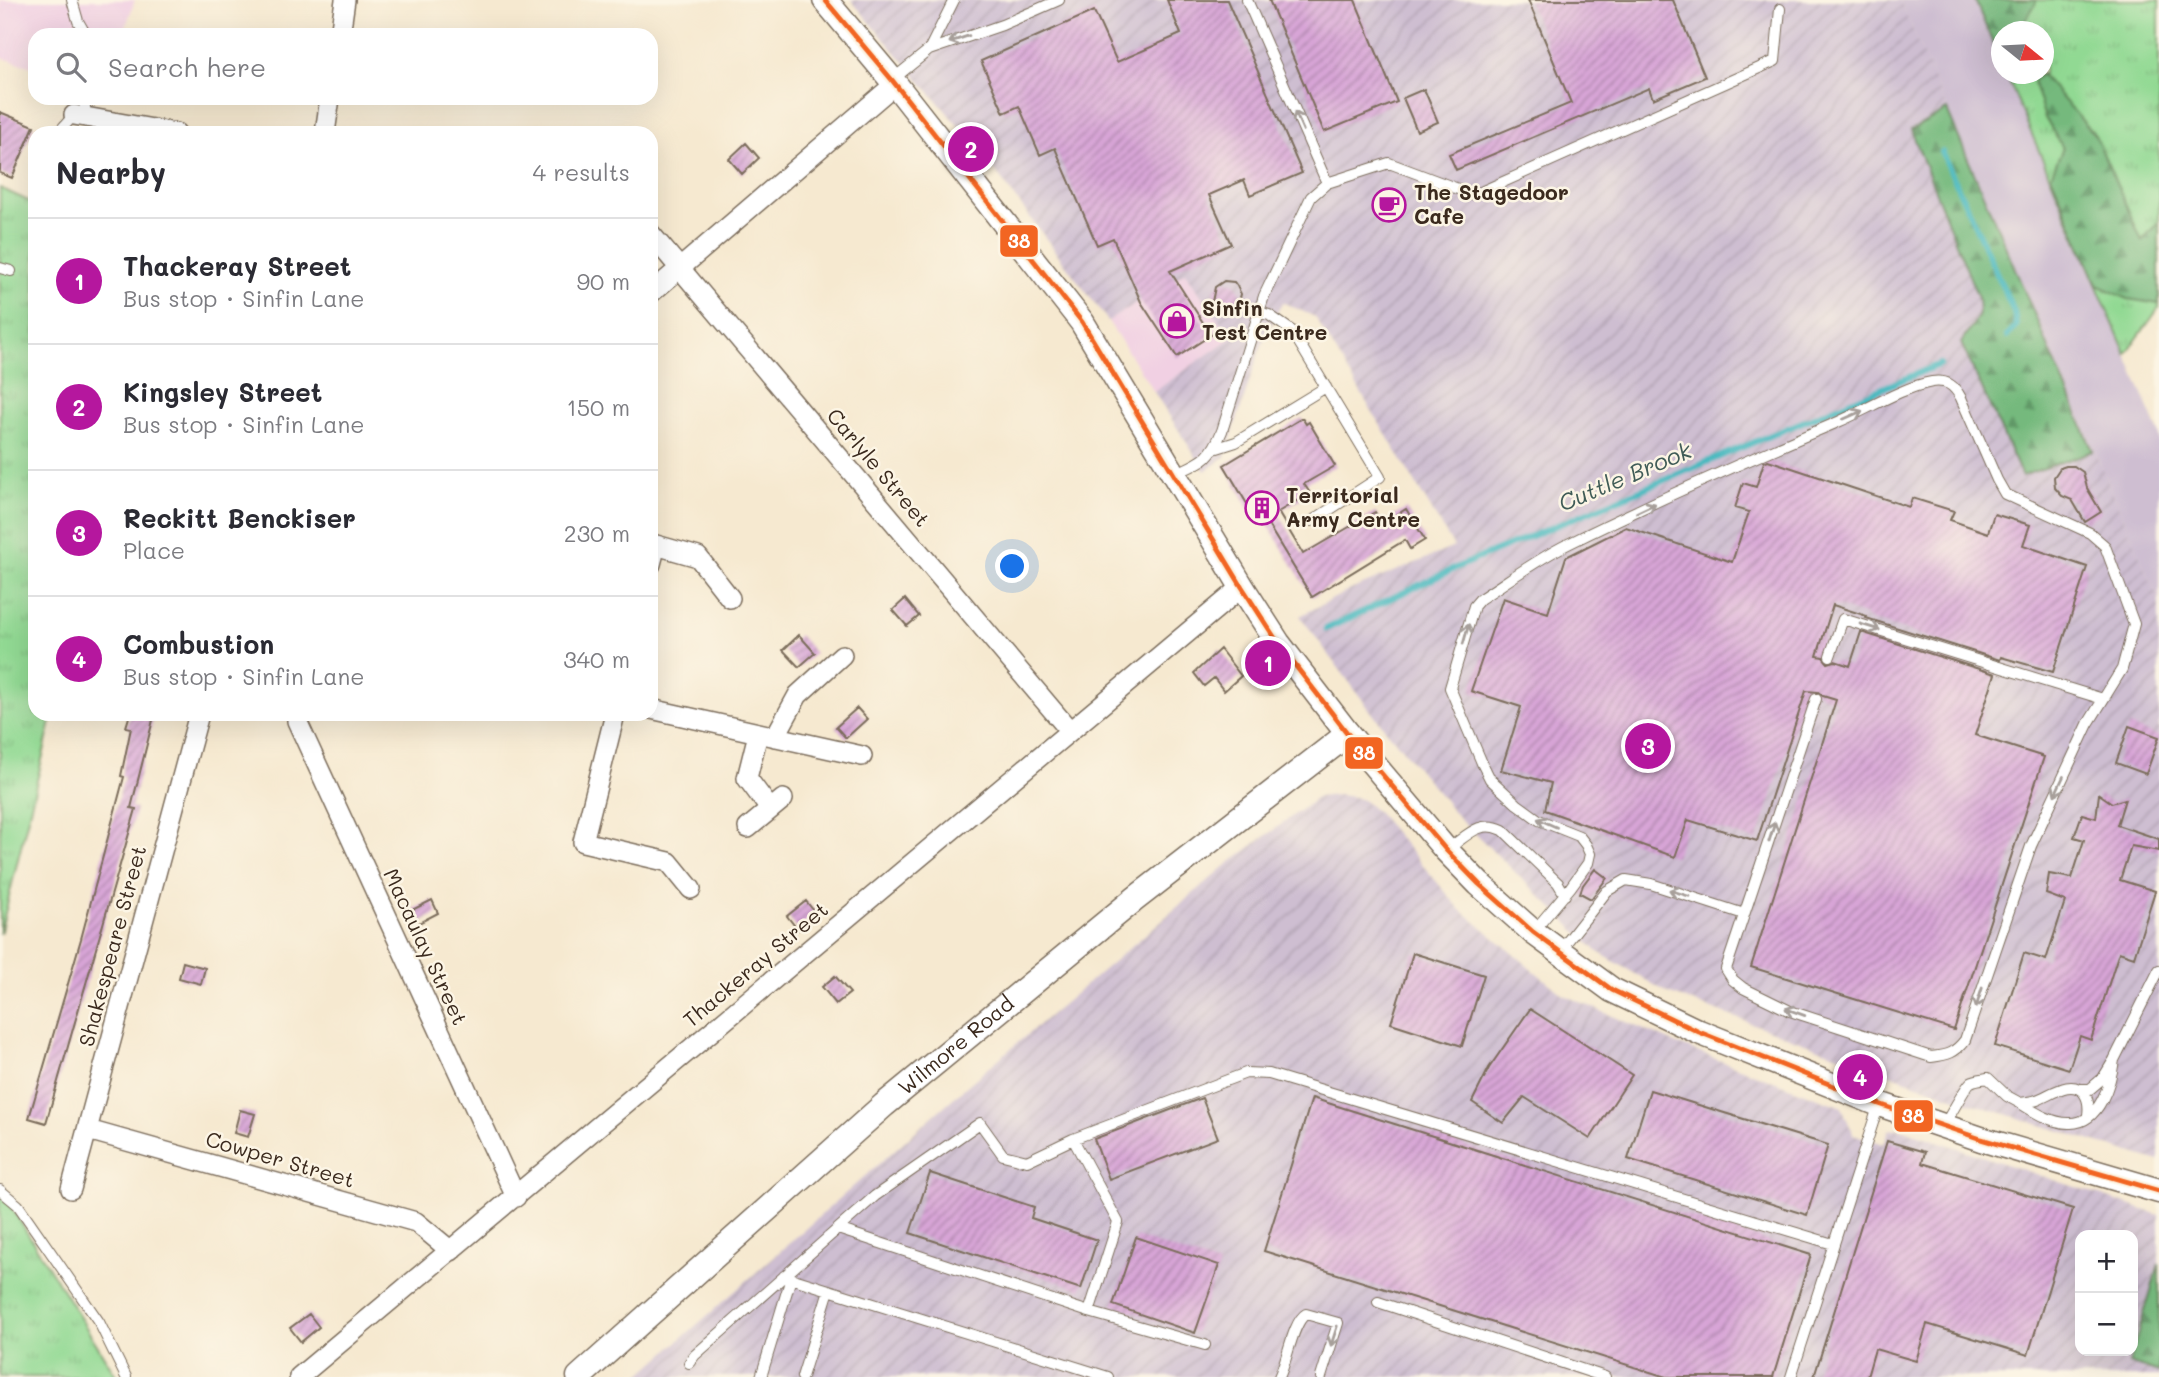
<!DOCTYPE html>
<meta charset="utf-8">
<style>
:root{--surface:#fff;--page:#f2f2f3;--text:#2b2b33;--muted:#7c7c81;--line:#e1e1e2;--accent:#b5179e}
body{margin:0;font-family:Mali,sans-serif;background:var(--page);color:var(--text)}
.controls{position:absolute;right:21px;bottom:21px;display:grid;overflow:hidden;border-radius:14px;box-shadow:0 7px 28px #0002}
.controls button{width:63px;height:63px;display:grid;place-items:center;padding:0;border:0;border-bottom:2px solid var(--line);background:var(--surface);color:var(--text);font:35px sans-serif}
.compass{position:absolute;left:1991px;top:21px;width:63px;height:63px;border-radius:50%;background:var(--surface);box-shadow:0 7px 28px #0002;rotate:108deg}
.you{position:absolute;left:1013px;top:567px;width:24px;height:24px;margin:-18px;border:5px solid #fff;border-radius:50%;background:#1a73e8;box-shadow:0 0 0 10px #1a73e833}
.badge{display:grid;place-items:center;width:46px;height:46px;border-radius:50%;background:var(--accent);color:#fff;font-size:23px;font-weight:700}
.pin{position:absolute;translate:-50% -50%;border:4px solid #fff;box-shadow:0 2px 7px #0006}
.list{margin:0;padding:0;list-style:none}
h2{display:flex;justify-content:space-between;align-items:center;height:91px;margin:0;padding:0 28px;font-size:30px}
h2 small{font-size:23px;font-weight:400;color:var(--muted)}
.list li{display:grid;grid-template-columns:46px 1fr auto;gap:21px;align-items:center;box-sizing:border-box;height:126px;padding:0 28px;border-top:2px solid var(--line)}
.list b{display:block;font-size:26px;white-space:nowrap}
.list p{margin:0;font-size:23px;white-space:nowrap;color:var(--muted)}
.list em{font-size:23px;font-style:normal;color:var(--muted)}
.icon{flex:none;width:38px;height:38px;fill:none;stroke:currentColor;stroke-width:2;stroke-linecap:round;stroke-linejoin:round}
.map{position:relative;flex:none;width:2159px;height:1377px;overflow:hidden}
.search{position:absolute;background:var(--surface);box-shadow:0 7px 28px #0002;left:28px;top:28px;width:630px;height:77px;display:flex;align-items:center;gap:18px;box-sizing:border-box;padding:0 24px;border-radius:21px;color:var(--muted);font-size:26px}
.panel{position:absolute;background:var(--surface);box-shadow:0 7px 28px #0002;left:28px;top:126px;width:630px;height:595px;border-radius:21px}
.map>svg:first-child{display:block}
</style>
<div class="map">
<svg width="2159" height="1377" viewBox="0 0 2159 1377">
<defs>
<pattern id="industrial-furrows" width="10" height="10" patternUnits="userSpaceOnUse" patternTransform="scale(1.75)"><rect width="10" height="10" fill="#cebed1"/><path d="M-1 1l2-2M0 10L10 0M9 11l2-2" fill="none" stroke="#b2a3b3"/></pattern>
<pattern id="grass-tufts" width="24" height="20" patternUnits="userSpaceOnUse" patternTransform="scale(1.75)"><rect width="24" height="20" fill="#91d993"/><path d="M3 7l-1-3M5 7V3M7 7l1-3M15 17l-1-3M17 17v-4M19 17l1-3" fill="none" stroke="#7eba7e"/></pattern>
<pattern id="forest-firs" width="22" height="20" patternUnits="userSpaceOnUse" patternTransform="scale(1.75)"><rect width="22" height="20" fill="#74b97d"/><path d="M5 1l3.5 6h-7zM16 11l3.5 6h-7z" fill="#609766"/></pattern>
<pattern id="building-hatch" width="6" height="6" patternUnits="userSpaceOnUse" patternTransform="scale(1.75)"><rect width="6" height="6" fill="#d8a5d7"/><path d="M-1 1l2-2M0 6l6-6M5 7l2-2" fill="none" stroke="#b087ae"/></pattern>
</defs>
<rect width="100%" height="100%" fill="#fcf5e5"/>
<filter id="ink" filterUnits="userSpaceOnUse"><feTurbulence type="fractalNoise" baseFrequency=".0143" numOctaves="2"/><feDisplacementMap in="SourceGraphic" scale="14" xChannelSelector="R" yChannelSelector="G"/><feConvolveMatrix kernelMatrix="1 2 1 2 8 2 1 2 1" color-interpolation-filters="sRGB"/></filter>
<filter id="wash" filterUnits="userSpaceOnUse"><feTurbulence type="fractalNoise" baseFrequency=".00686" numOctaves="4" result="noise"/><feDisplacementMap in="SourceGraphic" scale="28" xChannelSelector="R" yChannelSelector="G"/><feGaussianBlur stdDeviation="1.57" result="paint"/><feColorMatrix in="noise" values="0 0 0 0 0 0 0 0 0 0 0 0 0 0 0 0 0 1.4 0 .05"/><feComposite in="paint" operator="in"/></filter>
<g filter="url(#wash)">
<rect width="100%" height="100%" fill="#f6e9d0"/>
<path fill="#f1d0e3" d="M0 0H135L123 35H35V68L0 57Z
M1185 272 1231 338 1154 392 1108 321Z"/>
<path fill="url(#industrial-furrows)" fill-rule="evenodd" d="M851 0H1900L2159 600V1162L1961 1100 1668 993 1598 952 1459 818 1373 714 1300 616 1348 591 1454 547 1315 317 1282 302 1259 352 1225 457 1205 471 1154 392 1231 338 1185 272 1108 321 980 151Z
M1337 795 1355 797 1364 801 1378 813 1460 909 1562 994 1679 1045 1842 1107 1853 1134 1884 1144 1889 1130 1898 1128 2159 1215V1377H638L968 1085 1228 864 1318 797ZM2080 1235H2133V1351H2080Z"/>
<path fill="#cebed1" d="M1900 0H1975L2001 63 2002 74H2006L2051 175 2159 433V600Z"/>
<path fill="url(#grass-tufts)" stroke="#668258" stroke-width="2" d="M1975 0H2159V308L2126 354 2006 74H2044V32H2002L2001 62Z
M0 188 35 204V714H53L0 934Z
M0 1189 117 1377H0Z"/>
<path fill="url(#forest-firs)" stroke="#58724e" stroke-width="2" d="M1975 0H2036V3L2019 31 2002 32 2001 40 1993 44Z
M2041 74 2095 135 2142 241 2159 221V304L2128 299 2097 285 2051 175 2063 148 2045 118 2033 81Z
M1947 110 2093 451 2022 476 1961 343 1979 315 1978 298 1911 130Z
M2159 1264V1373L2129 1363Z"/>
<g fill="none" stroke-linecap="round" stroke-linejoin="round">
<path stroke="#4ab9c0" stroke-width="6" d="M1942 152 2014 312 2016 326 2007 336
M1326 629 1460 566 1940 364"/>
</g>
<g id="blocks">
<path fill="url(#building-hatch)" d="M1167 0H1227L1302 173 1250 195 1244 180 1209 195 1231 244 1170 271 1211 335 1177 357 1141 302 1113 238 1097 245 1055 148 1040 155 1019 106 1004 113 981 61 1094 11 1117 62 1181 34Z
M1269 0H1355L1397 102 1324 132Z
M1528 0H1673L1705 77 1653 99 1649 88 1456 170 1449 154 1571 103Z
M1424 89 1438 122 1417 131 1403 98Z
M0 112 34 126 12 178 0 173Z
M746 143 759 158 742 174 729 159Z
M1224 281 1234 282 1237 286 1241 294 1239 302 1227 309 1211 307 1215 287Z
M1302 418 1306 424 1309 422 1335 466 1304 484 1310 493 1278 512 1303 554 1375 512 1382 524 1406 509 1425 540 1410 549 1405 540 1312 597 1262 515 1256 519 1224 465Z
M1768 460 1909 507 1912 498 1954 511 1950 520 1988 533 1994 514 2030 525 2023 545 2087 567 2053 672 2001 657 2000 660 1866 618 1867 616 1833 605 1817 656 1823 657 1828 663 1835 661 1850 666 1861 632 1995 674 1975 735 2044 757 1954 1030 1751 967 1836 700 1823 696 1818 692 1806 691 1757 841 1688 820 1675 857 1545 810 1551 783 1501 770 1521 707 1471 691 1503 598 1548 613 1566 557 1626 527 1732 562 1749 512 1735 508 1743 483 1756 487 1764 462Z
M2066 466H2074L2083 472 2087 488 2101 512 2085 522 2072 500 2062 496 2055 488 2054 477 2060 468Z
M905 599 919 616 907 626 893 610Z
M799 635 815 653 799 667 783 650Z
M1220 649 1241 676 1224 691 1214 678 1204 686 1194 673Z
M857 708 867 719 846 738 836 727Z
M130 714 154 716 131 808 136 809 46 1123 29 1118 81 939 124 777 121 776 131 728 126 727Z
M2129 726 2159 737 2146 774 2116 763Z
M2099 794 2112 803 2125 799 2117 825 2159 839V851L2131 846 2120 880 2155 891 2134 957 2119 952 2091 1040 2080 1036 2069 1069 1995 1046 2024 953 2046 960 2065 901 2046 894 2049 874 2072 878 2084 840 2074 837 2082 814 2096 818Z
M1595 869 1607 878 1591 899 1580 893 1583 885Z
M432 900 438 913 417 924 410 911Z
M806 901 817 915 798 930 787 916Z
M1413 953 1484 975 1462 1046 1391 1023Z
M183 962 205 968 201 984 179 978Z
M835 976 850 993 836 1004 822 987Z
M1530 1009 1632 1075 1590 1139 1524 1097 1503 1123 1472 1102 1489 1068Z
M1650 1090 1828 1145 1807 1215 1628 1159Z
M1202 1098 1218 1138 1109 1179 1094 1139Z
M1312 1098 1811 1255 1773 1377H1666L1264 1251Z
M240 1110 255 1114 248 1137 234 1133Z
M1887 1141 1925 1152 1922 1163 2073 1209 2028 1355 1927 1324 1916 1361 1875 1349 1867 1377H1814Z
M930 1173 1034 1207 1031 1218 1097 1240 1081 1289 910 1233Z
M1136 1237 1219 1265 1195 1333 1113 1305Z
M309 1314 319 1327 301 1342 290 1328Z"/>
</g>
</g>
<g filter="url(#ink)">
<use href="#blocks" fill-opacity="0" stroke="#7c6d5c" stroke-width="2"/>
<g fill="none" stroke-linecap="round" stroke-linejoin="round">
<defs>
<path id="service" d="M72 0 78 21 86 35
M1247 0 1327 183
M929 50 954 0
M892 80 929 50 1002 25 1059 0
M84 98 86 117
M58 133 74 115
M0 268 11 271
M1259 312 1269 315 1292 331 1380 477 1312 521
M1214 449 1236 442 1326 387
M1175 474C1203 461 1210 460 1222 431L1264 296 1311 197 1327 183 1389 163 1474 195 1775 61 1780 9
M1830 656 1843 619 2103 699
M1448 849C1467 836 1479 819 1503 830L1558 883 1565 895
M1533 932 1570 888 1588 863 1590 854 1586 845 1579 836 1539 820 1517 804 1490 779 1482 763 1450 688 1474 606 1480 599C1508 581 1536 560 1566 545 1654 501 1748 460 1838 422 1866 410 1903 387 1932 382 1947 380 1954 385 1961 398L1997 480 2005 494 2090 533 2105 546 2134 624 2122 669 2088 724 2031 846 1965 1040C1955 1053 1948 1055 1931 1057L1790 1011 1743 988 1733 980 1726 969 1816 699
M1559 952 1607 891 1626 880 1651 884 1744 914
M2079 1089H2090L2103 1078 2114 1060 2159 970
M2088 1115C2089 1108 2089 1100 2084 1093 2071 1078 2051 1095 2037 1100 2031 1102 2025 1102 2020 1103 2034 1112 2053 1124 2071 1123 2100 1123 2111 1082 2114 1060
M1944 1126C1948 1119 1967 1084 1971 1082 1976 1079 1983 1079 1988 1078L2007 1096 2020 1103
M1073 1139 1118 1222 1089 1312
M0 1190 18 1205 99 1322 126 1377
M838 1229 1089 1312 1205 1345
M784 1276 1108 1377
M1378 1302 1605 1377
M689 1363 695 1355 875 1196 980 1123 1003 1155 1027 1161 1073 1139 1246 1073 1269 1074 1833 1244
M761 1377 791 1278
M802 1377 829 1290
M1279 1377C1287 1362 1293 1321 1306 1314L1338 1323 1321 1377
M1791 1377 1879 1104"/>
<path id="minor" d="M340 35 345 0
M74 115 176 133
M325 133 330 98
M651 234 1070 731
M651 293 895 84
M651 564 656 545 698 557 730 598
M651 709 862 756
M297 714V721L516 1197
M615 714 583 842 669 862 691 889
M758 734 747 778 770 809
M775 737 798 695 842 655
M748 828 783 799
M88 1130 416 1222 451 1251
M71 1189 199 714
M299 1377 1242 587"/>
<g id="tertiary">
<path d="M825 0 892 80 1082 322 1242 587 1278 643 1348 734 1446 850 1479 884 1533 932 1612 990 1699 1032 1879 1104 1981 1139 2159 1191"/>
<path id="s1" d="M579 1377 884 1105 1135 899 1348 734"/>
</g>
</defs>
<use href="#service" stroke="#7c6d5c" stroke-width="12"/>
<use href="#minor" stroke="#7c6d5c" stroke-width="22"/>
<use href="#tertiary" stroke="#7c6d5c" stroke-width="27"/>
<use href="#service" stroke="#fff" stroke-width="10"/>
<use href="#minor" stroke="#fff" stroke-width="19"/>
<use href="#tertiary" stroke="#fff" stroke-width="24"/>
<defs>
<path id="bus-1" d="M825 0 892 80 1082 322 1242 587 1278 643 1348 734 1446 850 1479 884 1533 932 1612 990 1699 1032 1879 1104 1981 1139 2159 1191"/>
</defs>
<use href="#bus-1" stroke="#fcf5e5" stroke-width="10"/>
<use href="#bus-1" stroke="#f26522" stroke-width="5"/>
</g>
<defs><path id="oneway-shaft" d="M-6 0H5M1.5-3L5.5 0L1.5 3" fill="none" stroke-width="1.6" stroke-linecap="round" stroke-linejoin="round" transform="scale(1.75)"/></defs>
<g stroke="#a79f9a">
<use href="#oneway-shaft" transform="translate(959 39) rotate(161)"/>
<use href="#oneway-shaft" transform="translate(1299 121) rotate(-114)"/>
<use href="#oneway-shaft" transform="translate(1853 415) rotate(-24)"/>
<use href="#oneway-shaft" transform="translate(1646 508) rotate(-25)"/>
<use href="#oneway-shaft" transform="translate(1870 627) rotate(17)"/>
<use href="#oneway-shaft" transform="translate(1466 634) rotate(-74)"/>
<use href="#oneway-shaft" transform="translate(2059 786) rotate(115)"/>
<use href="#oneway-shaft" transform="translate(1547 823) rotate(-156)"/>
<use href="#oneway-shaft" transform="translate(1772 832) rotate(-72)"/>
<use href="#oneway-shaft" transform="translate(1679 893) rotate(-162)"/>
<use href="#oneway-shaft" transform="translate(1979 998) rotate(108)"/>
<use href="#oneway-shaft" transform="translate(1795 1012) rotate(-160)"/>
<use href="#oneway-shaft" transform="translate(1334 1336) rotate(108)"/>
</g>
</g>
<defs>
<symbol id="cafe-ring" viewBox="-11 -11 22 22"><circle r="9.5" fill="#fcf5e5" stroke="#b5179e" stroke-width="1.5"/><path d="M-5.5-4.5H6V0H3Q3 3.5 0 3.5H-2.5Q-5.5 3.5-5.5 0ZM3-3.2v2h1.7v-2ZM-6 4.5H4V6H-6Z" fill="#b5179e"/></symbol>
<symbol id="shop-ring" viewBox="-11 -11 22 22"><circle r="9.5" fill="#fcf5e5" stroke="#b5179e" stroke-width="1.5"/><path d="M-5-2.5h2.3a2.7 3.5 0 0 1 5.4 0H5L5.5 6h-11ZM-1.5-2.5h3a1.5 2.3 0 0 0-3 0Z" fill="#b5179e"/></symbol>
<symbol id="building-ring" viewBox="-11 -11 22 22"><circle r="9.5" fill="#fcf5e5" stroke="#b5179e" stroke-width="1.5"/><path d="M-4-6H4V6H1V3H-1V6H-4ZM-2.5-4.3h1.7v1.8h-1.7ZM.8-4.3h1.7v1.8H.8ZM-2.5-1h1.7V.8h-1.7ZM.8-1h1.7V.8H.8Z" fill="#b5179e"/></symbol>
</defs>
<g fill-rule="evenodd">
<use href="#cafe-ring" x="1370" y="186" width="38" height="38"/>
<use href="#shop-ring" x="1158" y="302" width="38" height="38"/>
<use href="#building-ring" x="1243" y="489" width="38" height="38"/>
</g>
<g text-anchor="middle" stroke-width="5" stroke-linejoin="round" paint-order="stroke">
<g font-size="21" font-weight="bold" fill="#3b2a1e" stroke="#fcf5e5" text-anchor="start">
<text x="1414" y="200">The Stagedoor<tspan x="1414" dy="24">Cafe</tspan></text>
<text x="1202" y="316">Sinfin<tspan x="1202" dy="24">Test Centre</tspan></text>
<text x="1286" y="503">Territorial<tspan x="1286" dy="24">Army Centre</tspan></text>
</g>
<g font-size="21" fill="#3b2a1e" stroke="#fcf5e5">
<text transform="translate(878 468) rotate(50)" y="7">Carlyle Street</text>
<text transform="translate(113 946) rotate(-75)" y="7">Shakespeare Street</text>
<text transform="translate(425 947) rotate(65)" y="7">Macaulay Street</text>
<text transform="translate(756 965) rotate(-40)" y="7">Thackeray Street</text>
<text dy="7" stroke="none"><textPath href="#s1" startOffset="502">Wilmore Road</textPath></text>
<text transform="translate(280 1160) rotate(16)" y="7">Cowper Street</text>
</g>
<g font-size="23" font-style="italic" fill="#405c57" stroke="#fcf5e5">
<text transform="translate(1625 477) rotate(-23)" y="8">Cuttle Brook</text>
</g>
</g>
<g stroke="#fcf5e5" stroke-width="2.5">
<rect x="999" y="224" width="40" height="34" rx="7" fill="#f26522"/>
<rect x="1344" y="736" width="40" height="34" rx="7" fill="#f26522"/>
<rect x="1893" y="1099" width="41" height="34" rx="7" fill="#f26522"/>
</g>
<g font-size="19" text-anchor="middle" font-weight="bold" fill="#fff">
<text x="1019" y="248">38</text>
<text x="1364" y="760">38</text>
<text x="1913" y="1123">38</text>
</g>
</svg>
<div class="controls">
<button>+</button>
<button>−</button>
</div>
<svg class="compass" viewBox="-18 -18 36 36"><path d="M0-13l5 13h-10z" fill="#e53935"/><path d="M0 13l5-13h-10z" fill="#7c7c81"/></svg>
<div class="you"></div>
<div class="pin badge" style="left:1268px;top:663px">1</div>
<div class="pin badge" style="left:971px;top:149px">2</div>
<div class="pin badge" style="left:1648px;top:746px">3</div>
<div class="pin badge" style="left:1860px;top:1077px">4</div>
<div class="search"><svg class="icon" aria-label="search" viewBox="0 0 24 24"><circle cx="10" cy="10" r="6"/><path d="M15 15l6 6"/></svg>Search here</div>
<section class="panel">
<h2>Nearby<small>4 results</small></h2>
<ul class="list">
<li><span class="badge">1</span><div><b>Thackeray Street</b><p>Bus stop · Sinfin Lane</p></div><em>90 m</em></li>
<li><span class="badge">2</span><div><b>Kingsley Street</b><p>Bus stop · Sinfin Lane</p></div><em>150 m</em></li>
<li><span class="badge">3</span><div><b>Reckitt Benckiser</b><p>Place</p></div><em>230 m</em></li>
<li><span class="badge">4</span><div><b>Combustion</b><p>Bus stop · Sinfin Lane</p></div><em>340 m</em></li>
</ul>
</section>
</div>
